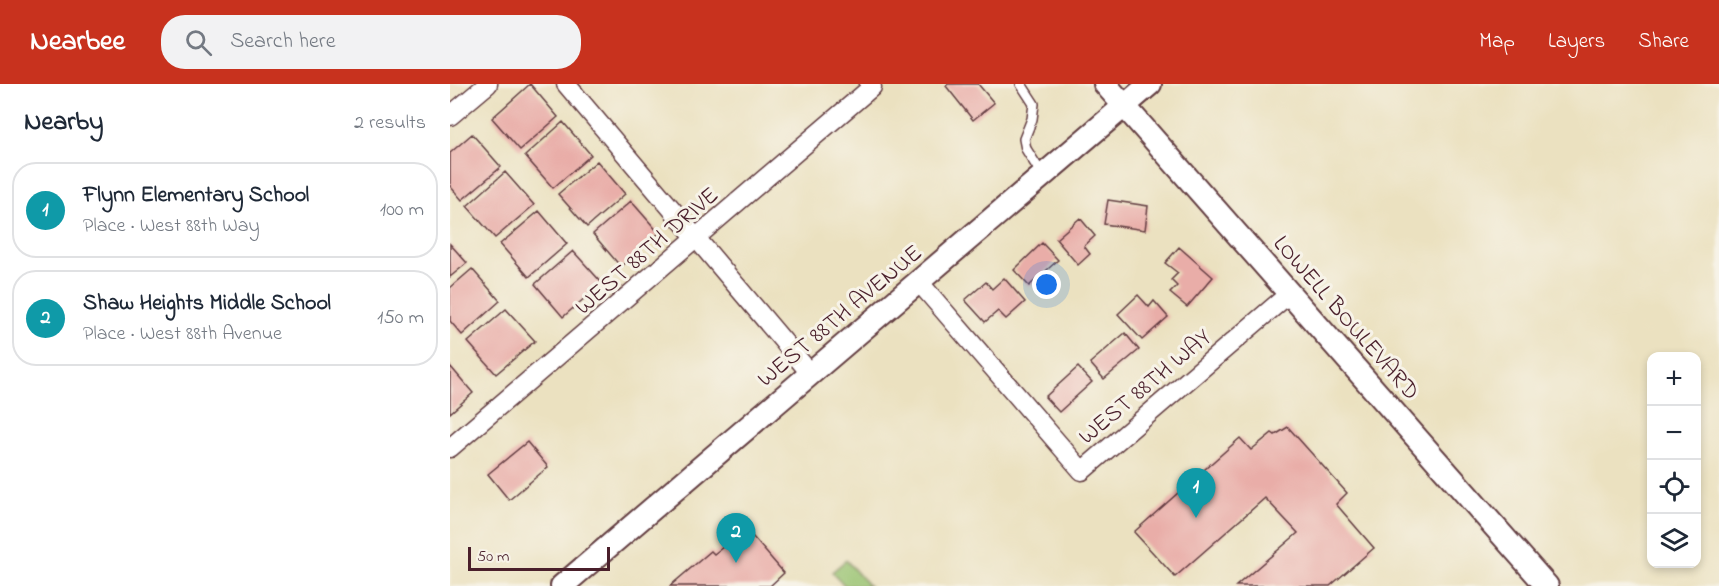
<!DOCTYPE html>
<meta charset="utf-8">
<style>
:root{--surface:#fff;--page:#f2f2f3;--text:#1f2937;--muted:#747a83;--line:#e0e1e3;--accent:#c8321e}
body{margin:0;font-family:"Indie Flower",sans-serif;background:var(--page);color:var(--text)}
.controls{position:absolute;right:18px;bottom:18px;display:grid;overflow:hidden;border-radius:12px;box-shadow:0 3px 9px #0003}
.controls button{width:54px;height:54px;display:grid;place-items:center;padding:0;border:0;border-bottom:2px solid var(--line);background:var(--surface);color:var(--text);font:30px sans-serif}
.scale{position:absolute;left:18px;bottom:15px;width:142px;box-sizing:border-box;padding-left:6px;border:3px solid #4a1f2b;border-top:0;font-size:16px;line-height:21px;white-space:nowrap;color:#4a1f2b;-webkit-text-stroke:4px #f7f3e8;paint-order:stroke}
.you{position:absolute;left:597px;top:201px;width:21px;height:21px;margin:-15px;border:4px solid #fff;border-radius:50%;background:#1a73e8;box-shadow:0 0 0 9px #1a73e833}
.badge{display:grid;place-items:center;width:39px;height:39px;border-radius:50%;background:var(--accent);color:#fff;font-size:20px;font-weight:700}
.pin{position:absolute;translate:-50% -50px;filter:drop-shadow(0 2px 3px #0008)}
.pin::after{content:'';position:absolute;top:32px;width:21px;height:18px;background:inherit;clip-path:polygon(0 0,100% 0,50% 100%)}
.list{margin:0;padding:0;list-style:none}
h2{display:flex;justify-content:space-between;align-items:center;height:78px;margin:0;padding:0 24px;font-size:26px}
h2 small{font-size:20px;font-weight:400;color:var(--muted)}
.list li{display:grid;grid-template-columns:39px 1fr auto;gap:18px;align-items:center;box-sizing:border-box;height:96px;margin:0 12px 12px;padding:0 12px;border:2px solid var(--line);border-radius:24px}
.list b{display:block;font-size:22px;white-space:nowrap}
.list p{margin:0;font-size:20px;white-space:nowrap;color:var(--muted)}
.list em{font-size:20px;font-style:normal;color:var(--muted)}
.icon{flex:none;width:33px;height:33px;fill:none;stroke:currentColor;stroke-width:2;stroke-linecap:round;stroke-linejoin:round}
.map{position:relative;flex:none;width:1269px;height:502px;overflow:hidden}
header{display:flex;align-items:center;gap:36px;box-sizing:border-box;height:84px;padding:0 30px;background:var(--accent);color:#fff}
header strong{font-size:28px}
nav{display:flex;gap:33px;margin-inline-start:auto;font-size:21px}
.search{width:420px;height:54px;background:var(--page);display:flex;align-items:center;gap:15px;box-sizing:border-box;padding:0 21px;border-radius:24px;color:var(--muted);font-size:22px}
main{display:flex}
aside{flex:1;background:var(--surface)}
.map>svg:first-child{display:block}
</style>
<header>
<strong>Nearbee</strong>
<div class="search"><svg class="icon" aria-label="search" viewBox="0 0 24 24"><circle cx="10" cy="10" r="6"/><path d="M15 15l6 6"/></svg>Search here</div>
<nav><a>Map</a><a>Layers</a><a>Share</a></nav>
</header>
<main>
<aside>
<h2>Nearby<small>2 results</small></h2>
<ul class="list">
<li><span class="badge" style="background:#0f9aa8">1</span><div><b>Flynn Elementary School</b><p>Place · West 88th Way</p></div><em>100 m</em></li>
<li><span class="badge" style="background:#0f9aa8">2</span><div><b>Shaw Heights Middle School</b><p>Place · West 88th Avenue</p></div><em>150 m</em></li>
</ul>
</aside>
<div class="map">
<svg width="1269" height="502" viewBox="0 0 1269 502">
<rect width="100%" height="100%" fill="#f7f3e8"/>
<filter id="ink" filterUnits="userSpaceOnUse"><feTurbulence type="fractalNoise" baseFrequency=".0167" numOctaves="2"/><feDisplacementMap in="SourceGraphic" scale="12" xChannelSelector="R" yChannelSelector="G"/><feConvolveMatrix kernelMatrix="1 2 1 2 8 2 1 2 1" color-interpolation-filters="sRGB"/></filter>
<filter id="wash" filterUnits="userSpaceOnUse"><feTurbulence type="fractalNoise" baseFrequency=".008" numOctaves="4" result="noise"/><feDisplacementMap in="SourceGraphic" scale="24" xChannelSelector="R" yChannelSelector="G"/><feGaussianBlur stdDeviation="1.35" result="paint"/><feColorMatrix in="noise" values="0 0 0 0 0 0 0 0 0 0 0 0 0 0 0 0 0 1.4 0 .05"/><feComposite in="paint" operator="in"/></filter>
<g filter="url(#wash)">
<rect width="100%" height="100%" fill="#ebe1c0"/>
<path fill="#98c26f" stroke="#71704d" stroke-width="1.5" d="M396 476 419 502H395L382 488Z"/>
<g id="blocks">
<path fill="#e9ada8" d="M80 0 108 33 70 66 42 34Z
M498 0H528L544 19 523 36 496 2Z
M113 38 141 71 103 104 75 72Z
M22 50 51 83 12 116 0 102V69Z
M147 77 175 110 137 143 108 110Z
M55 88 84 121 45 154 17 122Z
M658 116 698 122 695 146 654 140Z
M181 117 209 149 171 183 143 150Z
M89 127 117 160 79 193 50 160Z
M630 134 645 152 634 162 640 170 628 181 606 155Z
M592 159 608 176 579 202 564 186Z
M0 160 17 179 0 193Z
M729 163 763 193 737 223 720 209 727 202 721 196 728 189 715 179Z
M123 167 152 199 113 233 85 200Z
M22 185 50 217 12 251 0 237V204Z
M554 194 575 218 556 235 548 227 535 238 515 216 536 198 542 205Z
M688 211 699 223 704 217 718 233 692 256 668 230Z
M56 225 85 257 46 290 18 258Z
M675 249 689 266 654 295 640 279Z
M0 282 23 309 0 329Z
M628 283 642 298 609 328 595 313Z
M838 343 897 409 886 420 924 464 880 502H786L848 449 815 414 725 493 684 448 790 354 801 366 822 349 825 351Z
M77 358 98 383 59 416 38 390Z
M296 445 334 489 320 502H220L261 467 264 470Z"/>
</g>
</g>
<g filter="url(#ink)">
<use href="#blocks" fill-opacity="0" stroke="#623c41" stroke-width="1.5"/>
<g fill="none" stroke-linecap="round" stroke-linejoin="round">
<defs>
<path id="service" d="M571 0 584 20 582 35 574 55 576 65 593 92"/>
<path id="minor" d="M116 0 361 290
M0 32 38 0
M469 198 632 387 840 209
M0 364 422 3 419 0"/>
<path id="tertiary" d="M655 0 1097 502
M112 502 700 0"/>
</defs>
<use href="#service" stroke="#623c41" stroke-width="12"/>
<use href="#minor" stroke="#623c41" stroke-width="21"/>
<use href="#tertiary" stroke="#623c41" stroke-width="26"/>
<use href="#service" stroke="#fff" stroke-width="9"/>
<use href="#minor" stroke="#fff" stroke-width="18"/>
<use href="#tertiary" stroke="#fff" stroke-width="22"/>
</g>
</g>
<g text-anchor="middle" stroke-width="6" stroke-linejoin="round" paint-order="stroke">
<g font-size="24" fill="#4a1f2b" stroke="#f7f3e8">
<text transform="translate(196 166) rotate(-41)" y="8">WEST 88TH DRIVE</text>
<text transform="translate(389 231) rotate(-40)" y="8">WEST 88TH AVENUE</text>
<text transform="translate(897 233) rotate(49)" y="8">LOWELL BOULEVARD</text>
<text transform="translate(694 302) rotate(-40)" y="8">WEST 88TH WAY</text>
</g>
</g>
</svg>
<div class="controls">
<button>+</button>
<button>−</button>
<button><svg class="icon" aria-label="locate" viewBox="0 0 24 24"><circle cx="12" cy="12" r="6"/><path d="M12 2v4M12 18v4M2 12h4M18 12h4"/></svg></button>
<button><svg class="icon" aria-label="layers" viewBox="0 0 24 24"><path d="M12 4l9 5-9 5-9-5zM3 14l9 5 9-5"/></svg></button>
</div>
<div class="scale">50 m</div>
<div class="you"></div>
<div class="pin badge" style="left:746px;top:434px;background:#0f9aa8">1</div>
<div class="pin badge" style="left:286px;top:479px;background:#0f9aa8">2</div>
</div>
</main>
